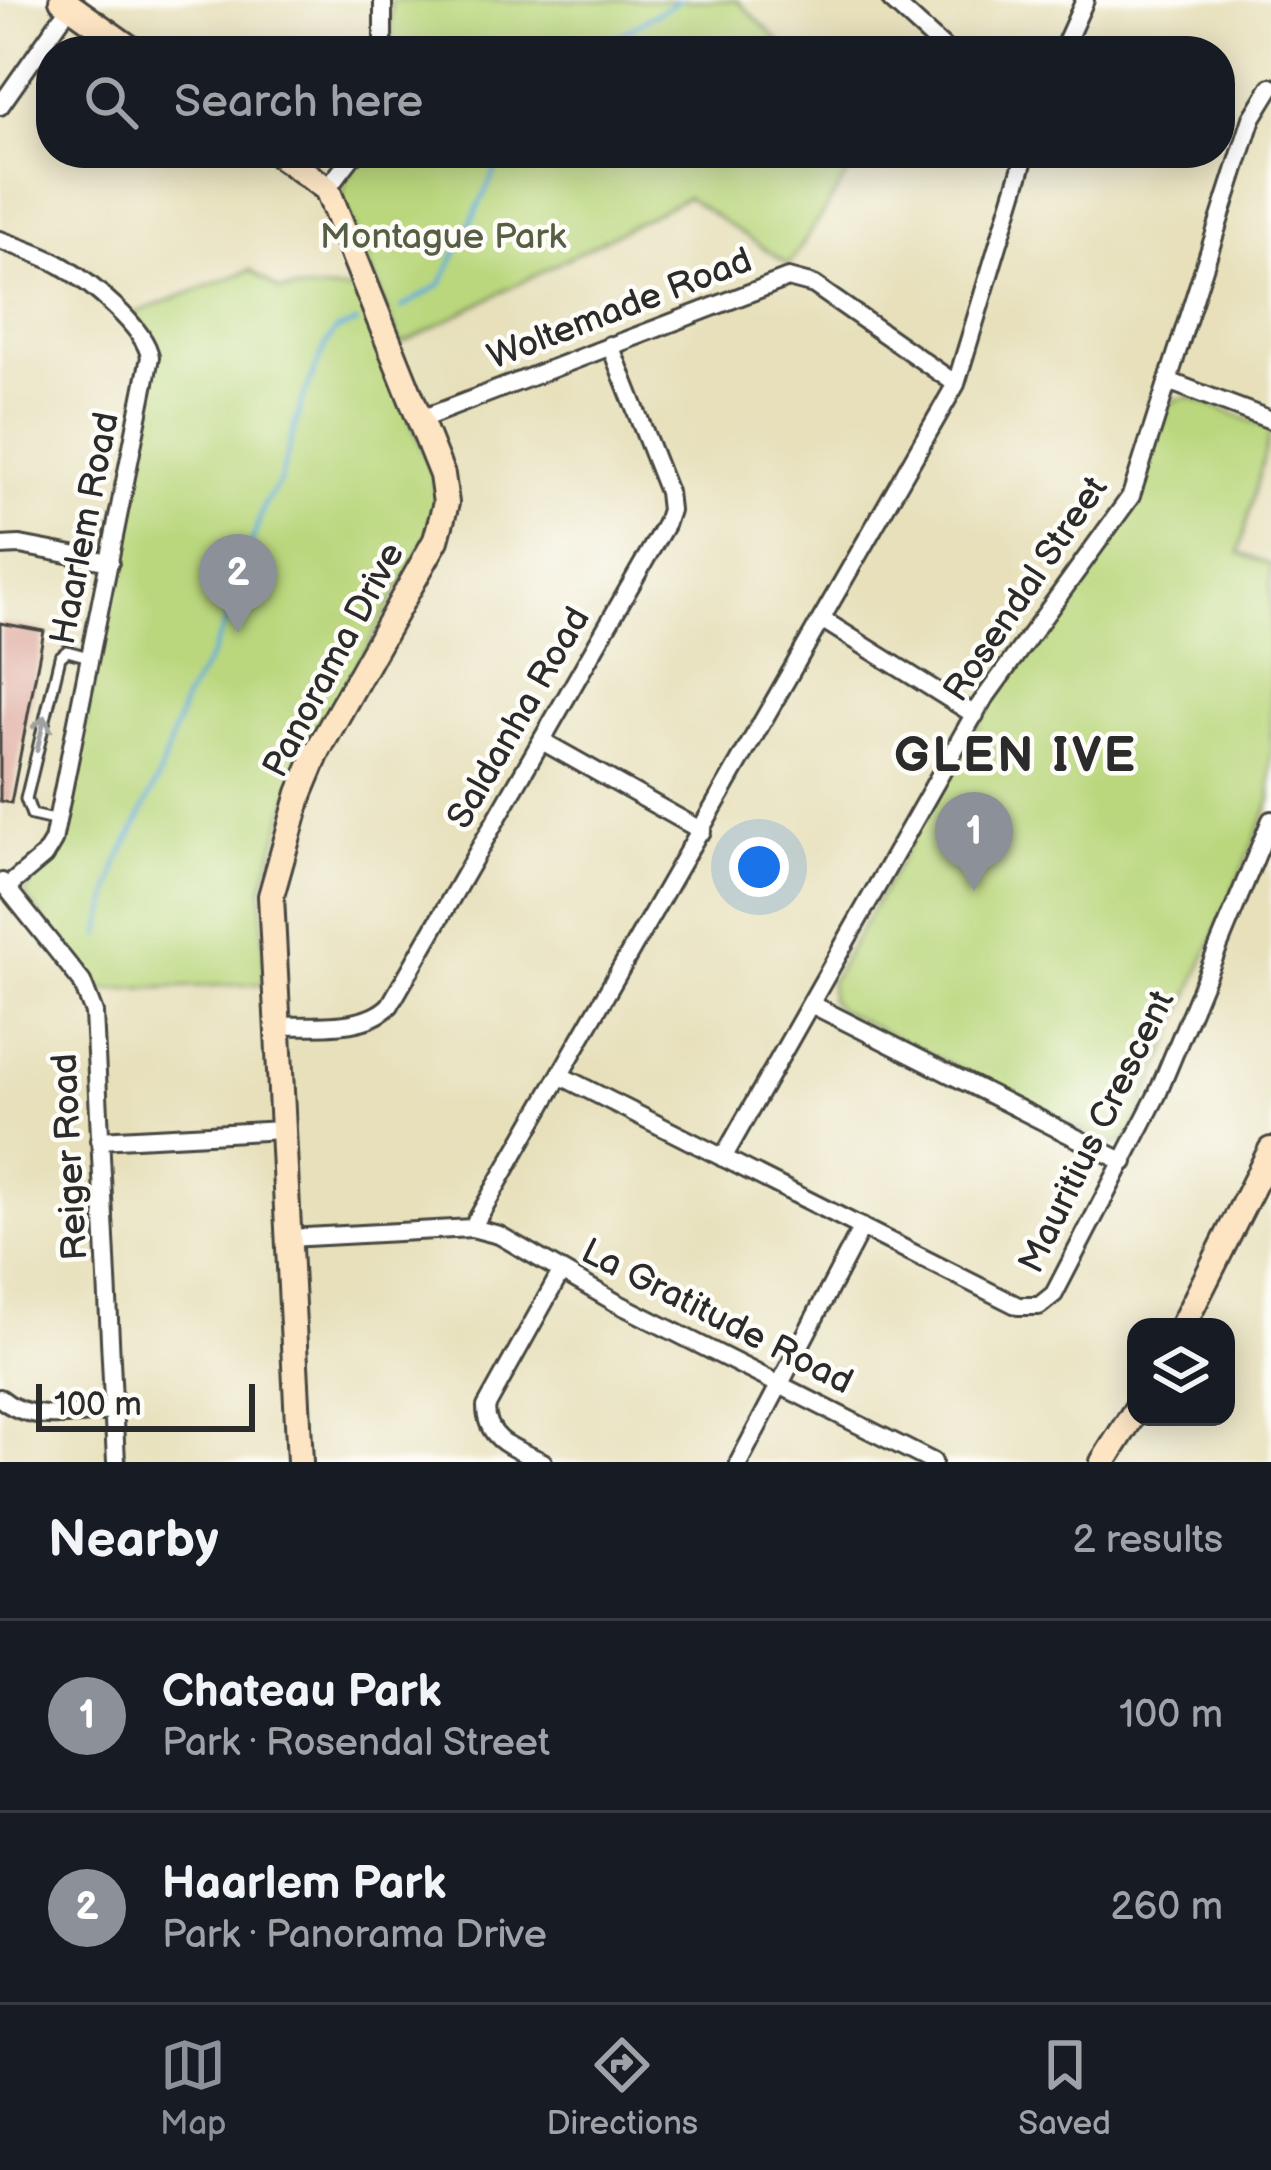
<!DOCTYPE html>
<meta charset="utf-8">
<style>
:root{--surface:#171b24;--page:#242831;--text:#f1f3f6;--muted:#9ea1a6;--line:#363941;--accent:#8c9099}
body{margin:0;font-family:"Balsamiq Sans",sans-serif;background:var(--page);color:var(--text)}
.controls{position:absolute;right:36px;bottom:36px;display:grid;overflow:hidden;border-radius:24px;box-shadow:0 6px 30px #0003}
.controls button{width:108px;height:108px;display:grid;place-items:center;padding:0;border:0;border-bottom:3px solid var(--line);background:var(--surface);color:var(--text);font:60px sans-serif}
.scale{position:absolute;left:36px;bottom:30px;width:219px;box-sizing:border-box;padding-left:12px;border:6px solid #2b2b2b;border-top:0;font-size:33px;line-height:42px;white-space:nowrap;color:#2b2b2b;-webkit-text-stroke:9px #fdfcf7;paint-order:stroke}
.you{position:absolute;left:759px;top:867px;width:42px;height:42px;margin:-30px;border:9px solid #fff;border-radius:50%;background:#1a73e8;box-shadow:0 0 0 18px #1a73e833}
.badge{display:grid;place-items:center;width:78px;height:78px;border-radius:50%;background:var(--accent);color:#fff;font-size:39px;font-weight:700}
.pin{position:absolute;translate:-50% -99px;filter:drop-shadow(0 3px 6px #0008)}
.pin::after{content:'';position:absolute;top:63px;width:42px;height:36px;background:inherit;clip-path:polygon(0 0,100% 0,50% 100%)}
.list{margin:0;padding:0;list-style:none}
h2{display:flex;justify-content:space-between;align-items:center;height:156px;margin:0;padding:0 48px;font-size:51px}
h2 small{font-size:39px;font-weight:400;color:var(--muted)}
.list li{display:grid;grid-template-columns:78px 1fr auto;gap:36px;align-items:center;box-sizing:border-box;height:192px;padding:0 48px;border-top:3px solid var(--line)}
.list b{display:block;font-size:45px;white-space:nowrap}
.list p{margin:0;font-size:39px;white-space:nowrap;color:var(--muted)}
.list em{font-size:39px;font-style:normal;color:var(--muted)}
.icon{flex:none;width:66px;height:66px;fill:none;stroke:currentColor;stroke-width:2;stroke-linecap:round;stroke-linejoin:round}
.map{position:relative;flex:none;width:1271px;height:1462px;overflow:hidden}
.search{position:absolute;background:var(--surface);box-shadow:0 6px 30px #0003;left:36px;right:36px;top:36px;height:132px;display:flex;align-items:center;gap:30px;box-sizing:border-box;padding:0 42px;border-radius:48px;color:var(--muted);font-size:45px}
.sheet{height:540px;background:var(--surface)}
nav{display:flex;justify-content:space-around;align-items:center;box-sizing:border-box;height:168px;border-top:3px solid var(--line);background:var(--surface);font-size:33px;color:var(--muted)}
nav a{display:grid;justify-items:center;gap:6px}
nav .on{color:var(--accent)}
.map>svg:first-child{display:block}
</style>
<div class="map">
<svg width="1271" height="1462" viewBox="0 0 1271 1462">
<rect width="100%" height="100%" fill="#fdfcf7"/>
<filter id="ink" filterUnits="userSpaceOnUse"><feTurbulence type="fractalNoise" baseFrequency=".00833" numOctaves="2"/><feDisplacementMap in="SourceGraphic" scale="24" xChannelSelector="R" yChannelSelector="G"/><feConvolveMatrix kernelMatrix="1 2 1 2 8 2 1 2 1" color-interpolation-filters="sRGB"/></filter>
<filter id="wash" filterUnits="userSpaceOnUse"><feTurbulence type="fractalNoise" baseFrequency=".004" numOctaves="4" result="noise"/><feDisplacementMap in="SourceGraphic" scale="48" xChannelSelector="R" yChannelSelector="G"/><feGaussianBlur stdDeviation="2.7" result="paint"/><feColorMatrix in="noise" values="0 0 0 0 0 0 0 0 0 0 0 0 0 0 0 0 0 1.4 0 .05"/><feComposite in="paint" operator="in"/></filter>
<g filter="url(#wash)">
<rect width="100%" height="100%" fill="#e7e0bb"/>
<path fill="#bad77d" stroke="#728154" stroke-width="3" d="M391 0H737L789 51H391Z
M365 153H830L849 172 789 265 687 197 401 344 342 199 345 182Z
M251 270 279 290H359L434 480 436 497 429 532 292 788 262 889 264 984 95 990 25 895C28 874 51 863 61 843L157 355 149 331 132 314Z
M1190 397 1271 429 1239 553 1271 565V800L1132 1132 1123 1142 1112 1145 838 1009 830 1000V983L986 711 1132 507 1141 491 1168 407 1175 400Z"/>
<g fill="none" stroke-linecap="round" stroke-linejoin="round">
<path stroke="#5faad7" stroke-width="4.5" d="M592 51 680 0
M401 308 441 284 504 153
M100 936 117 865 157 781 185 699 212 654 226 622 264 505 280 481 301 404 325 346 336 330 357 323"/>
</g>
<g id="blocks">
<path fill="#dea99e" d="M0 623 44 631 11 803 0 801Z"/>
</g>
</g>
<g filter="url(#ink)">
<use href="#blocks" fill-opacity="0" stroke="#474641" stroke-width="3"/>
<g fill="none" stroke-linecap="round" stroke-linejoin="round">
<defs>
<path id="lane" d="M58 821 32 815 26 799 60 657 67 651 89 657"/>
<path id="street" d="M383 0V51
M891 0 947 51
M1062 51 1085 0
M0 106 70 6
M327 189 355 153
M0 240C21 248 44 255 64 267 90 283 145 327 150 357L53 841 44 856 7 887
M1168 381 1271 420
M421 419 788 278 814 285 956 384
M0 546 20 545 110 562
M823 620 975 715
M542 741 702 831
M2 882 82 982 94 1013 116 1462
M811 1004 1124 1162
M276 1026C311 1024 364 1032 390 1005L665 525 670 510 668 492 610 345
M561 1076 1018 1306H1039L1054 1294 1157 1095 1271 820
M99 1140 282 1130
M723 1158 979 706 1131 496 1252 118 1271 87
M472 1228 956 384 1026 153
M288 1238 472 1228 499 1235 615 1302 933 1462
M0 1398C32 1425 76 1413 114 1411
M543 1462C516 1449 486 1441 486 1407L561 1272
M739 1462 862 1227"/>
<path id="secondary" d="M62 0 134 51
M277 153 327 189 442 475 446 503 436 540 318 750 300 793 271 896 300 1462
M1182 1327 1271 1150
M1103 1462 1136 1410"/>
</defs>
<use href="#lane" stroke="#474641" stroke-width="15"/>
<use href="#street" stroke="#474641" stroke-width="22"/>
<use href="#secondary" stroke="#474641" stroke-width="30"/>
<use href="#lane" stroke="#fff" stroke-width="9"/>
<use href="#street" stroke="#fff" stroke-width="16"/>
<use href="#secondary" stroke="#fde5c4" stroke-width="24"/>
</g>
<defs><path id="oneway-shaft" d="M-6 0H5M1.5-3L5.5 0L1.5 3" fill="none" stroke-width="1.6" stroke-linecap="round" stroke-linejoin="round" transform="scale(3)"/></defs>
<use stroke="#a0a0a0" href="#oneway-shaft" transform="translate(41 733) rotate(-77)"/>
</g>
<g text-anchor="middle" stroke-width="9" stroke-linejoin="round" paint-order="stroke">
<g font-size="36" fill="#565f44" stroke="#fdfcf7">
<text x="443" y="248">Montague Park</text>
</g>
<g font-size="36" fill="#2b2b2b" stroke="#fdfcf7">
<text transform="translate(619 307) rotate(-21)" y="13">Woltemade Road</text>
<text transform="translate(83 528) rotate(-79)" y="13">Haarlem Road</text>
<text transform="translate(1024 588) rotate(-56)" y="13">Rosendal Street</text>
<text transform="translate(332 659) rotate(-62)" y="13">Panorama Drive</text>
<text transform="translate(517 717) rotate(-60)" y="13">Saldanha Road</text>
<text transform="translate(1095 1131) rotate(-64)" y="13">Mauritius Crescent</text>
<text transform="translate(68 1157) rotate(-93)" y="13">Reiger Road</text>
<text transform="translate(718 1315) rotate(27)" y="13">La Gratitude Road</text>
</g>
<g font-size="48" font-weight="bold" letter-spacing="3" fill="#2b2b2b" stroke="#fdfcf7">
<text x="1016" y="771">GLEN IVE</text>
</g>
</g>
</svg>
<div class="controls">
<button><svg class="icon" aria-label="layers" viewBox="0 0 24 24"><path d="M12 4l9 5-9 5-9-5zM3 14l9 5 9-5"/></svg></button>
</div>
<div class="scale">100 m</div>
<div class="you"></div>
<div class="pin badge" style="left:974px;top:891px">1</div>
<div class="pin badge" style="left:238px;top:633px">2</div>
<div class="search"><svg class="icon" aria-label="search" viewBox="0 0 24 24"><circle cx="10" cy="10" r="6"/><path d="M15 15l6 6"/></svg>Search here</div>
</div>
<section class="sheet">
<h2>Nearby<small>2 results</small></h2>
<ul class="list">
<li><span class="badge">1</span><div><b>Chateau Park</b><p>Park · Rosendal Street</p></div><em>100 m</em></li>
<li><span class="badge">2</span><div><b>Haarlem Park</b><p>Park · Panorama Drive</p></div><em>260 m</em></li>
</ul>
</section>
<nav>
<a class="on"><svg class="icon" aria-label="map" viewBox="0 0 24 24"><path d="M3 6l6-2 6 2 6-2v14l-6 2-6-2-6 2zM9 4v14M15 6v14"/></svg>Map</a>
<a><svg class="icon" aria-label="directions" viewBox="0 0 24 24"><path d="M12 3l9 9-9 9-9-9zM9 14v-3h6M13 9l2 2-2 2"/></svg>Directions</a>
<a><svg class="icon" aria-label="saved" viewBox="0 0 24 24"><path d="M7 4h10v16l-5-4-5 4z"/></svg>Saved</a>
</nav>
